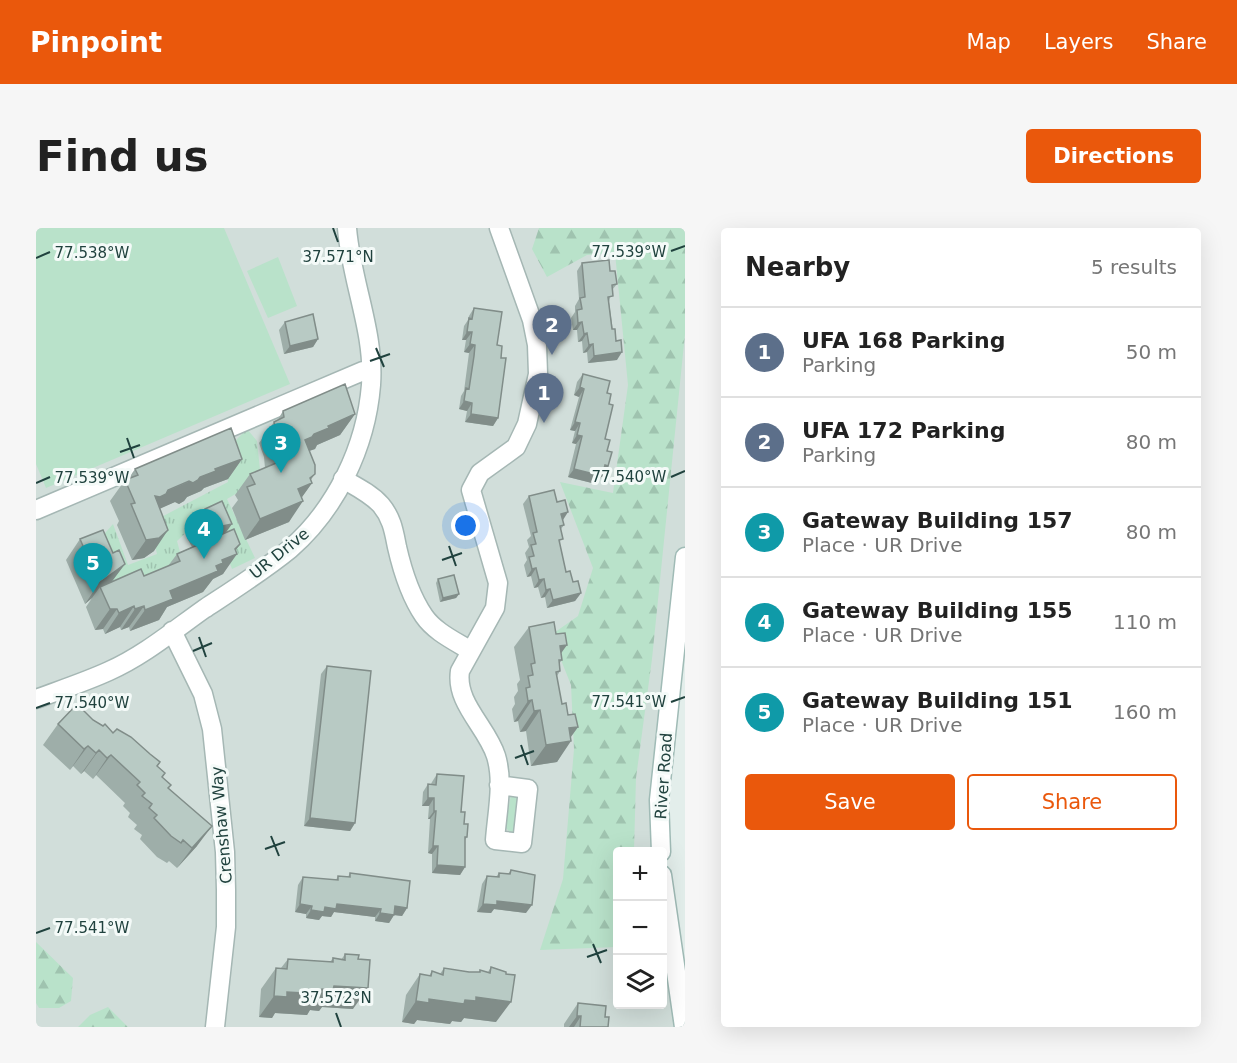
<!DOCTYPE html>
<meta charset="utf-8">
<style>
:root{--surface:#fff;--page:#f6f6f6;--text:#222;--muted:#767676;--line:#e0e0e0;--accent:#ea580c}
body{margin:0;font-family:"DejaVu Sans",sans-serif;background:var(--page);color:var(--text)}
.controls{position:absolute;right:18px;bottom:18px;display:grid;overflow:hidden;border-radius:6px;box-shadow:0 6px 24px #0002}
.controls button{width:54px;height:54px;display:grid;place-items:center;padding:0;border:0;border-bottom:2px solid var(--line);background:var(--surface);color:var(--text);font:30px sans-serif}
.you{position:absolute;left:430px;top:298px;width:21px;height:21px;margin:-15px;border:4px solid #fff;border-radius:50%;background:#1a73e8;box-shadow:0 0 0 9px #1a73e833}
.badge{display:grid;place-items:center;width:39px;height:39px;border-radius:50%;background:var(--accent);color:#fff;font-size:20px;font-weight:700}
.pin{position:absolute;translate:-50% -50px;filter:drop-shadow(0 2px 3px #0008)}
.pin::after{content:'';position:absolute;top:32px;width:21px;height:18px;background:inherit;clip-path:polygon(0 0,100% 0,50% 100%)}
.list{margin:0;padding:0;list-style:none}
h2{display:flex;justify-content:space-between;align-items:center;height:78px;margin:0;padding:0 24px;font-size:26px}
h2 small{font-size:20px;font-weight:400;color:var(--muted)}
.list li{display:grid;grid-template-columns:39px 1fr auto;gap:18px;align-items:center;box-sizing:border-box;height:90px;padding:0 24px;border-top:2px solid var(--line)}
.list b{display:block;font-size:22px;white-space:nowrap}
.list p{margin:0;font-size:20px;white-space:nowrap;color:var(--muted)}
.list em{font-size:20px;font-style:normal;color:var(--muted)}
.actions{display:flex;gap:12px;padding:18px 24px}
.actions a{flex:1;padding:14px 0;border:2px solid var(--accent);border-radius:6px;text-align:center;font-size:21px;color:var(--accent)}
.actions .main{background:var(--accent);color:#fff}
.icon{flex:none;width:33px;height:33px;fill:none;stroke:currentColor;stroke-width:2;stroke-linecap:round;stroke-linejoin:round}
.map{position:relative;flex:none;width:649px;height:799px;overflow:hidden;border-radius:6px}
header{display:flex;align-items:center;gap:36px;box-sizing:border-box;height:84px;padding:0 30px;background:var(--accent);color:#fff}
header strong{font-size:28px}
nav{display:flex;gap:33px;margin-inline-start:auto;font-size:21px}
.intro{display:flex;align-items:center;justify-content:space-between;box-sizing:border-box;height:144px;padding:0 36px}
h1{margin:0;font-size:42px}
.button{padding:15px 27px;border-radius:6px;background:var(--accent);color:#fff;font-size:21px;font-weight:700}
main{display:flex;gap:36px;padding:0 36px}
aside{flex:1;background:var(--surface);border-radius:6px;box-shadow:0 6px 24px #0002}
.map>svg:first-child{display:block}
</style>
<header>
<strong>Pinpoint</strong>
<nav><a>Map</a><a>Layers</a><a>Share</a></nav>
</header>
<div class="intro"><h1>Find us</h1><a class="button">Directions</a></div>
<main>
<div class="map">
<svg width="649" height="799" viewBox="0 0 649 799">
<defs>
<pattern id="forest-firs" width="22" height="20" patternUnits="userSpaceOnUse" patternTransform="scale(1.5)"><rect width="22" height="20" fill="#b9e2ca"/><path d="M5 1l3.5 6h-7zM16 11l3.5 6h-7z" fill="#9fc3af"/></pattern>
<pattern id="park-tufts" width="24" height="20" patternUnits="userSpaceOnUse" patternTransform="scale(1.5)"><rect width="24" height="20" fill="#b9e2ca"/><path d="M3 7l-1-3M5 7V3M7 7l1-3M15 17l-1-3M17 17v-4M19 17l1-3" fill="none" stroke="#9fc3af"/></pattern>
</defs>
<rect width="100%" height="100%" fill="#e3eeeb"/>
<path fill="#d1deda" d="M0 0H649V329L625 623 582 624V776H626L627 647 648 799H0Z"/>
<path fill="#b9e2ca" d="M0 0H188L254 156 10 260 0 236Z
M242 29 261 78 232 90 211 43Z
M475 567 482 569 480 601 475 605 469 599Z"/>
<path fill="url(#forest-firs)" d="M503 0H649V106L616 431 600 550 598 623 582 624 581 719 504 722 527 651 538 521 535 457 515 407 542 388 557 340 524 254 577 265 592 157 579 25 551 27 511 49 496 21Z
M0 714 37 750 35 773 23 780H3L0 775Z
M72 779 92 799H42L54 787Z"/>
<path fill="url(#park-tufts)" d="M211 201 221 213 225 251 191 271 219 330 196 341 177 291 163 293 141 313 147 335 125 345 77 355 55 321 77 296 92 337 121 326 114 295 192 254 188 224Z"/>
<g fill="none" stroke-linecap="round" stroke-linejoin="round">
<defs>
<path id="street" d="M463 0 496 92 501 117 502 146 491 196 480 219 444 245 435 262 462 355 459 380 424 443C419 475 451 499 460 528 468 554 461 585 459 612L486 615 492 561 463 557
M307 251C321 259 335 266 345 277 356 290 358 304 361 319 366 341 375 369 388 388 399 404 419 413 435 423
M0 282 327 143
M136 403 167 466 176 501 189 624 190 662V699L179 799
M0 471C24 462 49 454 73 443 107 428 137 403 168 381 197 362 227 343 254 321 300 281 330 219 335 157 339 104 315 53 311 0"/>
<path id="secondary" d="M625 624 623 572 649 329
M626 647 648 799"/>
</defs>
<use href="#street" stroke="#a5b7b4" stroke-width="21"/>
<use href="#secondary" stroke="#a0bbb6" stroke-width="21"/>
<use href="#street" stroke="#fff" stroke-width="18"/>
<use href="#secondary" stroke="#fff" stroke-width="18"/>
</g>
<path fill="#9eaea9" d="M546 35 574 43 581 56 576 62 573 74 581 132 552 135 551 124 547 125 546 113 542 114 541 102H537L535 90 539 84V78L543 71 541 43Z
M438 80 461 117 465 130 462 190 457 198 429 194 431 183 423 181 425 168 428 163 433 125 428 124 430 112H426L428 98 432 92 433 88Z
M249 94 282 111 277 119 248 126 243 102Z
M547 146 571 165 573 176 569 211 571 223 566 248 560 256 532 249 540 216 536 215 539 203 534 202 543 169 538 167 541 154Z
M247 183 319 186 304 207 281 217 279 221 273 223 274 252 276 255 266 269 253 294 209 312 196 280 202 272 199 267 214 246 229 240 228 229 223 215 238 194 241 193Z
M206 231 192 251 168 260 165 263 151 269 148 273 143 276 139 274 124 280 118 323 108 330 96 332 81 297 83 293 74 273 89 252 92 251 99 241Z
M493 268 521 274 528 297 525 301 524 316 530 344 545 365 539 373 511 380 509 369 505 370 502 359 498 360 495 348 491 349 488 337 491 332 489 325 493 319 491 312 495 308 487 276Z
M169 281 190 304 200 323 187 346 177 351 167 364 131 379 123 392 94 403 93 399 85 402 84 399 69 406 67 401 59 402 50 379 56 370 49 376 30 332 44 311 77 325 89 336 76 353 108 348 132 338 141 326 156 319 151 310 155 305 154 301Z
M402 351 423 366 420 370 404 374 400 355Z
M493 399 520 406 526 432 523 436 524 443 521 448 526 476 532 487 542 499 535 509 521 534 495 538 490 503 484 504 482 493 478 494 476 481 479 476 478 469 482 463 481 456 484 452 478 419Z
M291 438 319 595 314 603 268 598 285 446Z
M57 492 124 534 121 538 129 545 126 549 161 618 141 640 133 633 131 635 121 629 104 611 106 607 98 601 101 597 92 589 94 585 87 578 89 575 60 547 57 551 48 543 45 546 37 538 34 542 7 517 22 496Z
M401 546 425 584 431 609 429 612V639L424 647 396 645V626L392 625 394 591H392L393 578H386L387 564 392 556H395L396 554Z
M475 642 490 685 458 681 455 685 441 684 446 656 451 648 460 649 463 645 472 646Z
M314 645 371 680 366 688 358 687 353 695 339 693V689L298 684 295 689 286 688 283 692 270 690V686L259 684 262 657 267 649 300 652 302 648 312 649Z
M309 726 317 781 286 779 283 783 274 782 271 787 239 785 236 790 223 789 225 761 240 740H245L252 731 294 734 297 730 305 732Z
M455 739 460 794 428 790 425 794 416 793 414 796 381 792 378 796 366 794 370 767 384 746 393 748 396 743 404 746 408 740 433 744H443L444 742 452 744Z
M542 775 569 789 572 799H528V796Z"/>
<path fill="#818d89" d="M546 94 541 102H537L542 95Z
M431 104H436L430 112H426Z
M551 105 546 113 542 114 548 106Z
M282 111 277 119 248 126 254 118Z
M434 116 439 117 433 125 428 124Z
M557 116 551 124 547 125 553 117Z
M586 124 581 132 552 135 558 128Z
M544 159 548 161 543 169 538 167Z
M428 173 436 175 431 183 423 181Z
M319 186 304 207 281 217 279 221 264 226 269 212 278 206 292 198Z
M435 186 462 190 457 198 429 194Z
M539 194 544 195 539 203 534 202Z
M541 207 546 208 540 216 536 215Z
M206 231 192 251 168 260 165 263 151 269 148 273 143 276 139 274 119 283V268L164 249 179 241Z
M569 237 572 238 567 246Z
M538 241 566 248 560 256 532 249Z
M279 246 270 258 276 255 261 276 267 273 253 294 209 312 224 291 262 261Z
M532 284 527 292 525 286Z
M196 296 181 317 157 321 172 301Z
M132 302 118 323 108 330 96 332 110 312Z
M204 316 196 328 201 326 187 346 177 351 167 364 131 379 123 392 94 403 109 382 134 363 180 338Z
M89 336 74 356 64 359 56 370 49 376 63 355Z
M500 340 495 348 491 349 496 341Z
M508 351 502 359 498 360 503 352Z
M514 361 509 369 505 370 510 362Z
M545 365 539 373 511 380 517 372Z
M423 366 420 370 404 374 407 370Z
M98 378 84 399 69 406 83 385Z
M108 378 93 399 85 402 99 381Z
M74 381H81L67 401 59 402Z
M531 417 516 438 524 418Z
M496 472 482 493 478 494 492 473Z
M504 482 490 503 484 504 498 483Z
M542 499 531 514 535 513 521 534 495 538 510 517 533 500Z
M52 518 34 542 48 521Z
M63 522 48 543 45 546 60 525Z
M75 527 57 551 71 530Z
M392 570H398L393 578H386Z
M398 583H400L394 591H392Z
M274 590 319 595 314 603 268 598Z
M176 598 161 618 141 640 156 620Z
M397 618H402L396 626 392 625Z
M401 637 429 639 424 647 396 645Z
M461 673 496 677 490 685 458 681 455 685 441 684 447 676Z
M264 676 276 678 270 686 259 684Z
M301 676 345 681 339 689 298 684 295 689 286 688 283 692 270 690 275 682Z
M359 678 371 680 366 688 358 687 353 695 339 693 344 685Z
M298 758 332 760 317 781 286 779 283 783 274 782 271 787 239 785 236 790 223 789 238 768 251 764Z
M440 769 475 774 460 794 428 790 425 794 416 793 414 796 381 792 378 796 366 794 380 773 393 771Z
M541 788H545L538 799H533Z"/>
<path fill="#b8cac4" stroke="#818d89" stroke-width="1.5" d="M573 32 574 43H579L581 56 576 57 577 68 572 69 576 101H579L580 113 585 112 586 124 558 128 557 116 553 117 551 105 548 106 546 94 542 95 541 82 546 81 544 70 549 69 546 35Z
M438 80 466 84 461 117 466 118 465 130H470L462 190 435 186 436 175 428 173 430 160 433 161 438 128 439 117 434 116 436 104H431L433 90 436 91Z
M277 86 282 111 254 118 249 94Z
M547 146 574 153 571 165 575 166 573 176 577 177 569 211 574 212 571 223 576 224 572 238 569 237 566 248 538 241 546 208 541 207 544 195 539 194 548 161 544 159Z
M309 156 319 186 292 198 293 200 278 206 276 209 269 212 279 237V246L274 250 276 255 262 261 267 273 224 291 211 259 219 256 214 246 245 233 242 208 238 194 248 189 247 183Z
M195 200 206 231 179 241 180 243 164 249 162 252 157 255 153 253 132 262 130 266 124 269 119 268 132 302 123 310 110 312 95 276 99 275 89 252 102 247 99 241Z
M518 262 521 274 529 272 532 284 525 286 528 297 524 298 527 311 523 312 530 344 534 343 537 354 542 353 545 365 517 372 514 361 510 362 508 351 503 352 500 340 496 341 493 329 498 328 495 317 500 316 497 305 501 304 493 268Z
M186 273 196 296 172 301 166 290 171 287 169 281Z
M198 301 204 316 199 321 201 326 186 332 187 335 180 338 182 343 134 363 137 371 109 382 108 378 99 381 98 378 83 385 81 381H74L64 359 105 341 108 348 144 333 141 326Z
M67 302 77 325 83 322 89 336 63 355 44 311Z
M418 347 423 366 407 370 402 351Z
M518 394 520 406 529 405 531 417 524 418 526 432H523L524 443 520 444 526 476 530 475 532 487 539 486 542 499 533 500 535 513 510 517 504 482 498 483 496 472 492 473 490 460 494 459 492 448 497 447 495 436 499 435 493 399Z
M291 438 335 443 319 595 274 590Z
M41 476 57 492 67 498 69 496 77 505 81 501 95 509 114 526 124 534 121 538 129 545 126 549 135 557 132 560 176 598 156 620 147 612 145 615 135 608 118 590 121 587 113 580 116 576 106 568 109 565 101 557 104 554 75 527 71 530 63 522 60 525 52 518 48 521 22 496Z
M401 546 428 548 425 584H429L428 596H432L431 609H429V639L401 637 402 618H397L400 583H398V570H392V556L400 557Z
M475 642 499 647 496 677 461 673V677L447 676 451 648 463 649V645L474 646Z
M314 645 374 653 371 680 359 678 358 687 344 685 345 681 301 676 300 681 289 679 288 684 275 682 276 678 264 676 267 649 302 652V648L314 649Z
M309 726 323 727 322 731 334 732 332 760 298 758 297 762 286 761 285 766 251 764V769L238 768 240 740 251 741 252 731 297 734V730L309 732Z
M455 739 470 744V746L479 747 475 774 440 769V773L429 772 428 776 393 771V775L380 773 384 746 395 748 396 743 407 747 408 740 433 744H444V742L454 745Z
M542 775 570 778 569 789H573L572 799H544L545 788H541Z"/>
<path fill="none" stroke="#20423e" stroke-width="2" d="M297 0 302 14M635 23 649 18M0 30 14 24M340 120 348 139M334 133 354 126M91 210 98 230M84 224 104 217M635 249 649 243M0 255 14 249M413 318 420 338M406 332 426 325M163 409 170 429M157 423 176 415M635 474 649 469M0 480 14 475M485 517 492 537M479 530 498 523M235 608 243 628M229 621 249 614M0 705 14 700M557 716 565 735M551 729 571 722M300 785 305 799"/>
<g text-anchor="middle" stroke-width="6" stroke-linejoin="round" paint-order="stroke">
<g font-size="16" fill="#20423e" stroke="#f4faf8">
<text transform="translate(243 325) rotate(-39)" y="6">UR Drive</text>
<text transform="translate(627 548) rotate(-86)" y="6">River Road</text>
<text transform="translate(185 597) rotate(-95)" y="6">Crenshaw Way</text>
</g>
</g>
<g font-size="15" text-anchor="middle" fill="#20423e" stroke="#f4faf8" stroke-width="6" stroke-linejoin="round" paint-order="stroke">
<text x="593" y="29">77.539°W</text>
<text x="56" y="30">77.538°W</text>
<text x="302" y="34">37.571°N</text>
<text x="593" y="254">77.540°W</text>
<text x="56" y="255">77.539°W</text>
<text x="593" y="479">77.541°W</text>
<text x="56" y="480">77.540°W</text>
<text x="56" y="705">77.541°W</text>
<text x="300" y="775">37.572°N</text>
</g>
</svg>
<div class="controls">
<button>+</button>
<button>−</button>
<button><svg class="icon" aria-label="layers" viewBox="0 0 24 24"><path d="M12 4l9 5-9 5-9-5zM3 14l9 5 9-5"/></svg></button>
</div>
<div class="you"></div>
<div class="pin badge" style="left:508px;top:195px;background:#5c6f8a">1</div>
<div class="pin badge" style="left:516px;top:127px;background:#5c6f8a">2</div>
<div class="pin badge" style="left:245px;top:245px;background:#0f9aa8">3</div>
<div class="pin badge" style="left:168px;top:331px;background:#0f9aa8">4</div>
<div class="pin badge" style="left:57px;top:365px;background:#0f9aa8">5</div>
</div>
<aside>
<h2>Nearby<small>5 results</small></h2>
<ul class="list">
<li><span class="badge" style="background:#5c6f8a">1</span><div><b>UFA 168 Parking</b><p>Parking</p></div><em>50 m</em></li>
<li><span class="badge" style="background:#5c6f8a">2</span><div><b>UFA 172 Parking</b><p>Parking</p></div><em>80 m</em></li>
<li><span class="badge" style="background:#0f9aa8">3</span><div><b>Gateway Building 157</b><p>Place · UR Drive</p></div><em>80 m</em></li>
<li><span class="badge" style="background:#0f9aa8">4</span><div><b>Gateway Building 155</b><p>Place · UR Drive</p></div><em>110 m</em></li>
<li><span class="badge" style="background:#0f9aa8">5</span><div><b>Gateway Building 151</b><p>Place · UR Drive</p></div><em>160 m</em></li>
</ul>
<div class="actions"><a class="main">Save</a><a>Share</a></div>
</aside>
</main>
